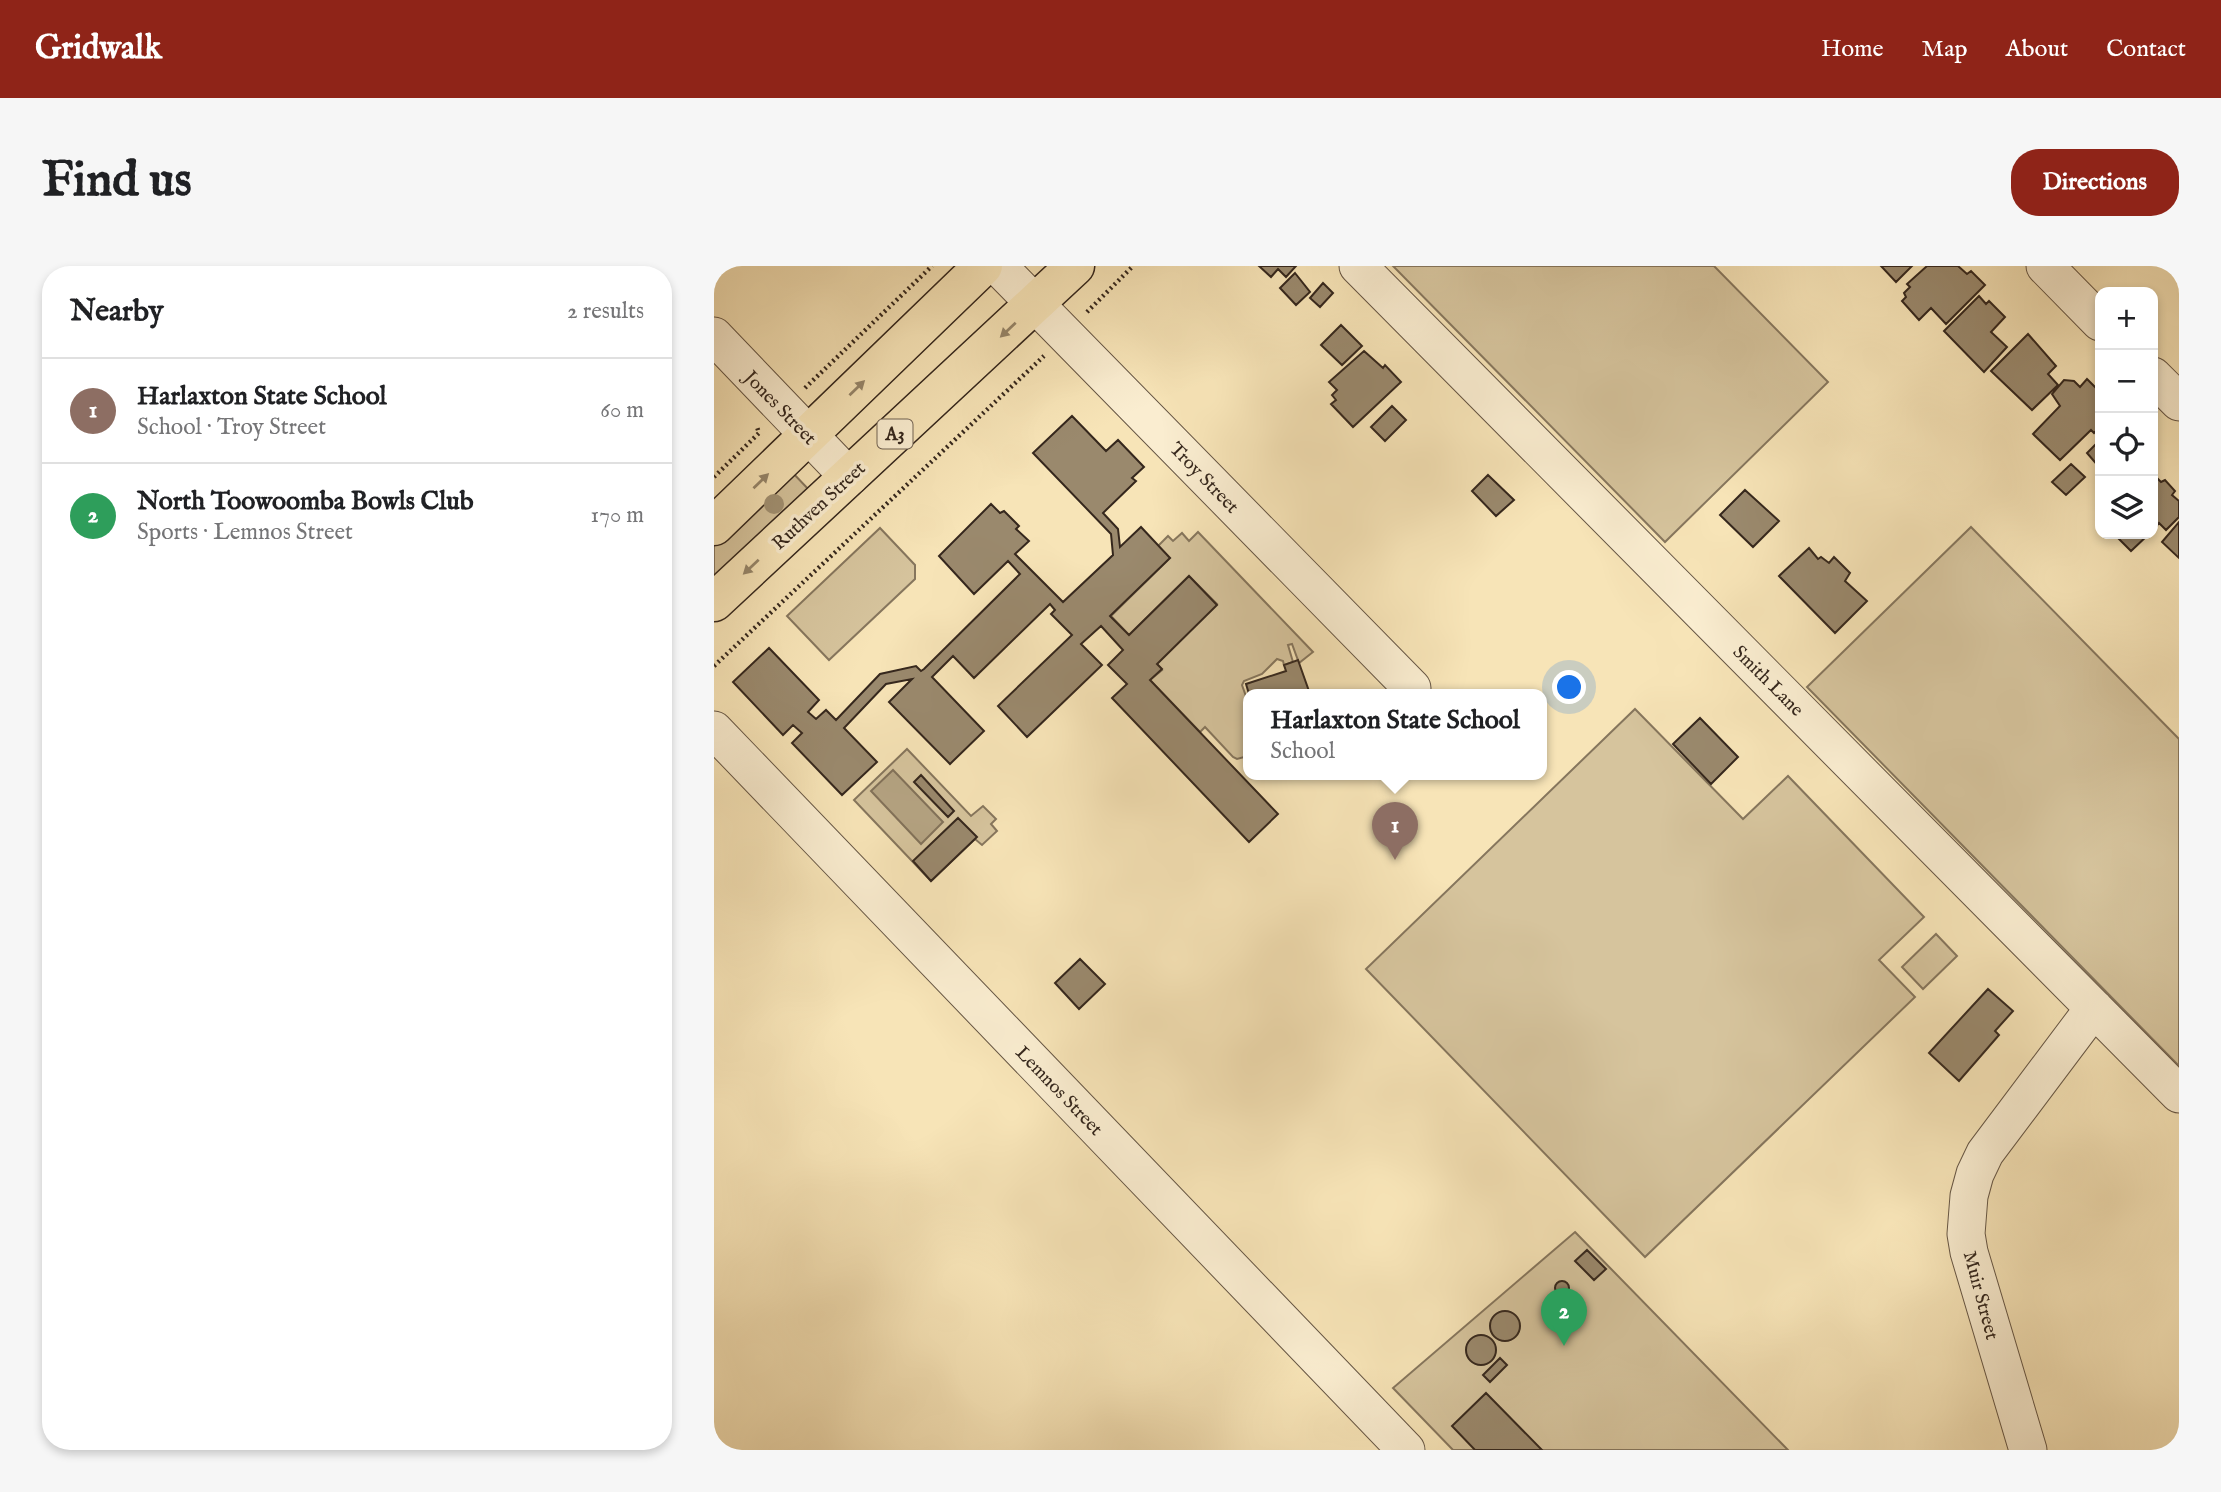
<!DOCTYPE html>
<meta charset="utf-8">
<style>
:root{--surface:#fff;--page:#f6f6f6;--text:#202124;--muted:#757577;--line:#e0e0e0;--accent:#8f2418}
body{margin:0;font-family:"IM FELL English",serif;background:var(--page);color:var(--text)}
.controls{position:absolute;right:21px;top:21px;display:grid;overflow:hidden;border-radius:14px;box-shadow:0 4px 10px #0003}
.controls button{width:63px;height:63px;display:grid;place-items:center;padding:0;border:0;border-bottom:2px solid var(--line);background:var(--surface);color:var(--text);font:35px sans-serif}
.you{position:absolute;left:856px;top:422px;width:24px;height:24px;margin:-18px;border:5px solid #fff;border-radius:50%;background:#1a73e8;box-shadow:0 0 0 10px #1a73e833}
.badge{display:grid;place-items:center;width:46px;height:46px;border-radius:50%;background:var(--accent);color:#fff;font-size:23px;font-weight:700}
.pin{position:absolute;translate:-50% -58px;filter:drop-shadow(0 2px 4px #0008)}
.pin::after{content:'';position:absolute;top:37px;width:24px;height:21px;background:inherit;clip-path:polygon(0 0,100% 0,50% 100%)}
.popup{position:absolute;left:529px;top:423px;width:304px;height:91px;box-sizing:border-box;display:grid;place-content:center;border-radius:14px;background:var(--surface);filter:drop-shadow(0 2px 5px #0005);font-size:23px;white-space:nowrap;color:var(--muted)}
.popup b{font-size:26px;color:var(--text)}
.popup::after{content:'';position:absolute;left:50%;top:100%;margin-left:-14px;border:14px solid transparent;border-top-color:var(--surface)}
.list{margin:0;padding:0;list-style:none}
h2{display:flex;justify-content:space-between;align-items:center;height:91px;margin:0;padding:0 28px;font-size:30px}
h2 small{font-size:23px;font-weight:400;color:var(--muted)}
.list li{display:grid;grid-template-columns:46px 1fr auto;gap:21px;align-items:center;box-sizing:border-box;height:105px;padding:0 28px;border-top:2px solid var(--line)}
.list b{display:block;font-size:26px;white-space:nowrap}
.list p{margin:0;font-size:23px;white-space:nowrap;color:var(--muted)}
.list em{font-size:23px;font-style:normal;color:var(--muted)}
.icon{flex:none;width:38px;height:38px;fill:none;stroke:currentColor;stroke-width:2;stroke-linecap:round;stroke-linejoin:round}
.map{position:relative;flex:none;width:1465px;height:1184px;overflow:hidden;border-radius:28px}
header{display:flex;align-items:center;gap:42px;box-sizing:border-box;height:98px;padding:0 35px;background:var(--accent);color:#fff}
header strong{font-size:33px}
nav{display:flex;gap:38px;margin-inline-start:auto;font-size:24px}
.intro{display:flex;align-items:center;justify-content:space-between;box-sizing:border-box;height:168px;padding:0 42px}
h1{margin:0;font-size:49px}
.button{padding:18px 32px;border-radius:28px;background:var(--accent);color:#fff;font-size:24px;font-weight:700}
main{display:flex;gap:42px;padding:0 42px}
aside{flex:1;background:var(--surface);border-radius:28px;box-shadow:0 4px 10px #0003}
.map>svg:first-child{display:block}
</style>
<header>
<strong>Gridwalk</strong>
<nav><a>Home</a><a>Map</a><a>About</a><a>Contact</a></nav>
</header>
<div class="intro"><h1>Find us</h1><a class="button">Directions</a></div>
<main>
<aside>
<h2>Nearby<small>2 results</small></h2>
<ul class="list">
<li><span class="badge" style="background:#8d6e63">1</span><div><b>Harlaxton State School</b><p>School · Troy Street</p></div><em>60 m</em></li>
<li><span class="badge" style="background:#2e9e5b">2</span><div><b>North Toowoomba Bowls Club</b><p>Sports · Lemnos Street</p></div><em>170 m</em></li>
</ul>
</aside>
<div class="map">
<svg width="1465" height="1184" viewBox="0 0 1465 1184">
<rect width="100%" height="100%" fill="#f7e4b7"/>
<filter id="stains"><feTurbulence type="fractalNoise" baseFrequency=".00286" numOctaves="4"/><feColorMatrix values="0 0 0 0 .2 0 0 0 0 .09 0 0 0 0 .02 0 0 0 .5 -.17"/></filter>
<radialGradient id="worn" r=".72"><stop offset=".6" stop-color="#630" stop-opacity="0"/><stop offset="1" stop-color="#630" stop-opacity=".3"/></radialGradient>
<path fill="#d6c49d" stroke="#86765d" stroke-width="2" d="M679 0H1000L1114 116 951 276Z
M77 205 97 226 0 317V279Z
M1257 261 1465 473V800L1093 421Z
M166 262 201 299V313L115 394 73 350Z
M484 266 599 386 585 397 578 378 574 379 579 396 570 399 569 395 563 393 548 408 530 415 528 419 534 436V490L523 493 519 491 491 461 486 466 436 414 448 404 443 398 503 338 475 310 415 369 397 350 456 292 444 280 454 270 459 275 468 267 475 275Z
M921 443 1029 553 1074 510 1210 651 1165 694 1201 731 931 991 652 703Z
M193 483 257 550 269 540 282 553 277 558 283 565 268 579 261 573 217 615 140 534Z
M1222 668 1243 690 1209 723 1188 701Z
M861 966 1074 1184H739L679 1122Z"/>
<path fill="#b5a483" stroke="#82725a" stroke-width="2" d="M179 504 229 556 207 578 157 525Z"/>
<path fill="#9a896d" stroke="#35271d" stroke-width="2" d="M545 0H582L572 11 564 3 557 11Z
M1167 0H1198L1182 16Z
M1213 0H1244L1253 8 1257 5 1271 19 1232 58 1217 42 1205 54 1188 35 1192 31 1190 27 1196 21 1193 18Z
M581 7 596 26 582 39 566 22Z
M609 17 619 27 606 41 596 32Z
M1265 30 1272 38 1275 35 1291 51 1277 66 1293 81 1270 106 1230 65Z
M627 59 648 80 628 99 607 79Z
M1314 68 1342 100 1334 108 1344 119 1318 144 1277 105Z
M650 85 669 102 671 99 687 116 639 161 617 138 622 134 618 129 623 124 615 116Z
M1373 113 1386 126V161L1380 167 1377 164 1346 194 1319 168 1346 140 1338 128 1350 114 1360 115 1366 121Z
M678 140 692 154 671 175 657 161Z
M358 150 392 185 404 174 430 201 418 212 422 215 389 247 404 263 406 281 427 261 456 292 396 350 415 369 475 310 503 339 443 398 448 403 436 414 564 548 535 576 398 432 413 418 394 399 409 384 387 360 367 378 388 399 313 471 284 440 358 369 337 348 341 344 336 338 260 412 239 390 218 411 270 465 236 498 175 436 198 413 172 418 130 462 163 496 128 529 78 477 88 467 79 459 69 469 19 416 55 382 105 434 94 446 102 453 112 444 122 454 166 408 202 400 207 405 210 403 306 308 294 295 260 328 225 290 277 238 286 247 290 245 305 260 302 263 315 275 301 288 349 336 399 289 397 268 319 187Z
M1386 174V202L1373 187Z
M1357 198 1371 211 1352 229 1338 216Z
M1439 208 1447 216 1451 214 1461 225 1458 229 1465 235V251L1452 264 1445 257 1439 264Z
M774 209 800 234 782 250 758 225Z
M1031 224 1065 255 1039 281 1006 249Z
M1465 256V292L1448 276Z
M1400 268H1435L1417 285Z
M1095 282 1104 293 1107 291 1115 297 1120 291 1136 307 1131 315 1153 335 1121 367 1065 310Z
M584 394 596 428H535L532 418 572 405 570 399Z
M986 452 1024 491 997 518 959 478Z
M207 509 240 545 234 551 200 516Z
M244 552 263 571 217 615 199 595Z
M366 693 391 718 365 743 341 717Z
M1274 723 1299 745 1281 765 1285 769 1245 815 1215 787Z
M873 984 892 1003 880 1014 861 995Z
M841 1022a7 7 0 1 1 14 0a7 7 0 1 1-14 0Z
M776 1060a15 15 0 1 1 30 0a15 15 0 1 1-30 0Z
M752 1084a15 15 0 1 1 30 0a15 15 0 1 1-30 0Z
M786 1092 793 1099 776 1116 769 1109Z
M772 1127 828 1184H761L738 1160Z"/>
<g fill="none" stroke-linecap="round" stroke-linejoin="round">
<defs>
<path id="minor" d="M284 0 698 422
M644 0 1465 828
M1331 0 1386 56
M0 70 135 211
M1439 110 1465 136
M0 464 692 1184
M1314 1184 1255 986 1252 968 1255 930 1261 908 1271 887 1380 742"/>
<path id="highway" d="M0 260 269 0
M0 336 361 0"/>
</defs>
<use href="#minor" stroke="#665644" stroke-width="39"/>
<use href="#highway" stroke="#35271d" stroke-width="41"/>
<path stroke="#35271d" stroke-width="4.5" stroke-dasharray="2 3.5" stroke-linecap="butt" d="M373 46 419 0
M91 122 218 0
M0 211 45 167 43 161
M0 400 330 90"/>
<use href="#minor" stroke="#faedd0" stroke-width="37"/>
<use href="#highway" stroke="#f7e4b7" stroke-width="38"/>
</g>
<circle fill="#a29274" cx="60" cy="238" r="10"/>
<defs><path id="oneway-solid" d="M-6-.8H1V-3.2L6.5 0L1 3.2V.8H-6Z" transform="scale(1.75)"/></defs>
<g fill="#96866a">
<use href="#oneway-solid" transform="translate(294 64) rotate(137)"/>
<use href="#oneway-solid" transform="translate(143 122) rotate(-44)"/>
<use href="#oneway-solid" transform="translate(47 215) rotate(-44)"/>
<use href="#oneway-solid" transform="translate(37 301) rotate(137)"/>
</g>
<g text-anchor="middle" stroke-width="7" stroke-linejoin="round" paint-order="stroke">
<rect fill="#faedd0" stroke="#706253" stroke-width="2" x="163.5" y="153.5" width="35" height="29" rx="5"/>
<g font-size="18" font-weight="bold" fill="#35271d">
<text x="181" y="174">A3</text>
</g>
<g font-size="19" fill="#35271d" stroke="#faedd0">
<text transform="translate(67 141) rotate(46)" y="7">Jones Street</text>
<text transform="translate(491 211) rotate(46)" y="7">Troy Street</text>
<text transform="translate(104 239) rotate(-43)" y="7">Ruthven Street</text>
<text transform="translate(1055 414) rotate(45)" y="7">Smith Lane</text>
<text transform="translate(346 824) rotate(46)" y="7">Lemnos Street</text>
<text transform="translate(1268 1029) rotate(75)" y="7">Muir Street</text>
</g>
</g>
<rect width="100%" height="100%" filter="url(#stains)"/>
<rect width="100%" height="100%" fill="url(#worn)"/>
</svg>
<div class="controls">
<button>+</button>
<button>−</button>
<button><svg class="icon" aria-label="locate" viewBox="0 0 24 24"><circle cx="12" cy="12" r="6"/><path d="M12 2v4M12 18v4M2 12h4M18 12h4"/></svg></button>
<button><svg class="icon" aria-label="layers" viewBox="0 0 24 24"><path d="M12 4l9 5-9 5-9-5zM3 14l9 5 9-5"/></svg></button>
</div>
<div class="you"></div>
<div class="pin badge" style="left:681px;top:594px;background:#8d6e63">1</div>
<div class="popup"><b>Harlaxton State School</b>School</div>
<div class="pin badge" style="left:850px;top:1080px;background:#2e9e5b">2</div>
</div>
</main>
